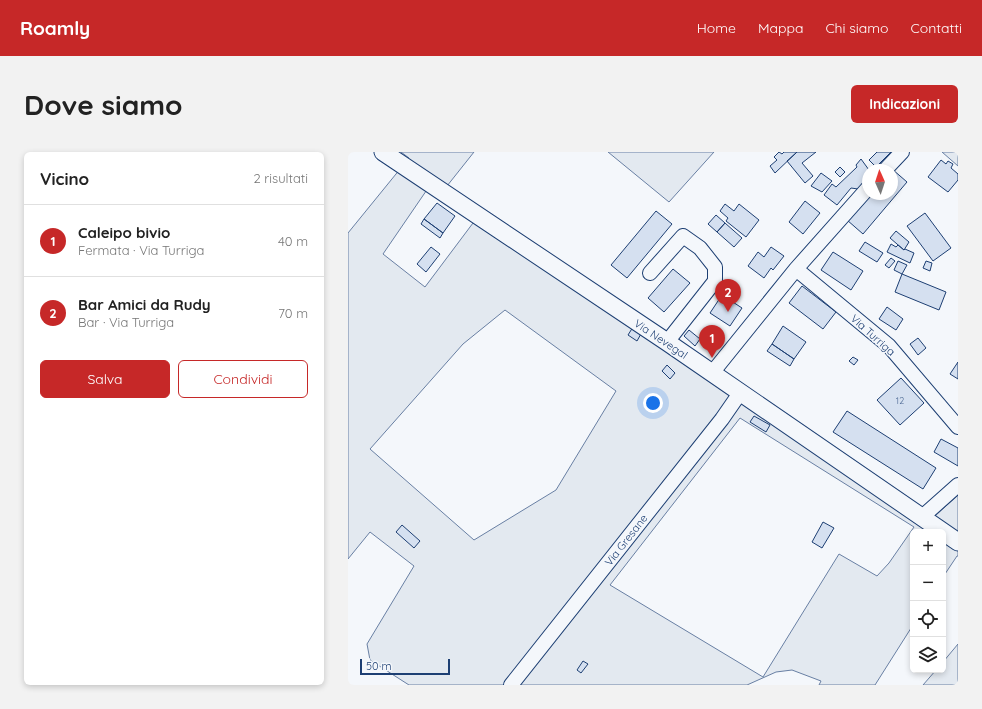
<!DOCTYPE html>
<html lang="it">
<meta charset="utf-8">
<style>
:root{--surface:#fff;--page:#f2f2f2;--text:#222;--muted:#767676;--line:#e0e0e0;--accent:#c62828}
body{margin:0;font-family:Quicksand,sans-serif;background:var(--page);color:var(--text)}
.controls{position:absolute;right:12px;bottom:12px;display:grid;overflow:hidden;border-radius:6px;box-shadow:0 2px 6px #0003}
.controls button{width:36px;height:36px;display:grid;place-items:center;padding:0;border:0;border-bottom:1px solid var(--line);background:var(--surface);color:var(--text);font:20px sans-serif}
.compass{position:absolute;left:514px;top:12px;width:36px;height:36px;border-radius:50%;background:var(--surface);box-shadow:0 2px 6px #0003;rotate:357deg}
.scale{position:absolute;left:12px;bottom:10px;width:90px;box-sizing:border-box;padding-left:4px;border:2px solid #1d3f73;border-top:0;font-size:11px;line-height:14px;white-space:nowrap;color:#1d3f73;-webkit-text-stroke:3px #f4f7fb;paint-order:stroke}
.you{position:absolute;left:305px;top:251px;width:14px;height:14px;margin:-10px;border:3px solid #fff;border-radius:50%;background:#1a73e8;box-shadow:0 0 0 6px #1a73e833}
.badge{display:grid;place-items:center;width:26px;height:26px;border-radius:50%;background:var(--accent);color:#fff;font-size:13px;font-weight:700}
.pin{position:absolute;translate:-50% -33px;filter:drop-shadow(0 1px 2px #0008)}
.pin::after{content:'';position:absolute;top:21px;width:14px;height:12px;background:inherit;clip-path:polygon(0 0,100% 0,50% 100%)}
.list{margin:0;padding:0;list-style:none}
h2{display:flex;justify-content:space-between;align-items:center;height:52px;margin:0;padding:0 16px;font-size:17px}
h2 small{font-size:13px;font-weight:400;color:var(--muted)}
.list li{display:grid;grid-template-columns:26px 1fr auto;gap:12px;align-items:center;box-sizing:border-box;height:72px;padding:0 16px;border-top:1px solid var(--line)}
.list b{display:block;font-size:15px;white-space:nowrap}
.list p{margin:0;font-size:13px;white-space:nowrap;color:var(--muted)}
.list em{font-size:13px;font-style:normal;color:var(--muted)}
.actions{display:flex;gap:8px;padding:12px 16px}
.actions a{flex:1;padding:9px 0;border:1px solid var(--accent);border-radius:6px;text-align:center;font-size:14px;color:var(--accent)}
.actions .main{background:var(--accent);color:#fff}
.icon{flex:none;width:22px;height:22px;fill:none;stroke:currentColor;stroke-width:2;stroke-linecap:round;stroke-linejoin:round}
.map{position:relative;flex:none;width:610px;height:533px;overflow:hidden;border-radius:6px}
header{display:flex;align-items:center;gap:24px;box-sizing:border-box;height:56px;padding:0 20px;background:var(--accent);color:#fff}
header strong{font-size:19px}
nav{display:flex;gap:22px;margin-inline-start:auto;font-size:14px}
.intro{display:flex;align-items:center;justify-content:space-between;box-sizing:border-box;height:96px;padding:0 24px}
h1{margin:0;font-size:28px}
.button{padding:10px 18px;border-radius:6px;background:var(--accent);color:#fff;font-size:14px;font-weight:700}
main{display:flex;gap:24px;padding:0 24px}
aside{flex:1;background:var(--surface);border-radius:6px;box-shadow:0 2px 6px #0003}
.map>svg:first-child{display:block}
</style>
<header>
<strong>Roamly</strong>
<nav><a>Home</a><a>Mappa</a><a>Chi siamo</a><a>Contatti</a></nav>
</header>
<div class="intro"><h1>Dove siamo</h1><a class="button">Indicazioni</a></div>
<main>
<aside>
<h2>Vicino<small>2 risultati</small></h2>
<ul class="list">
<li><span class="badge">1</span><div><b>Caleipo bivio</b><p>Fermata · Via Turriga</p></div><em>40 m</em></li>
<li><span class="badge">2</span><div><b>Bar Amici da Rudy</b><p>Bar · Via Turriga</p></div><em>70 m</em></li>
</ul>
<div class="actions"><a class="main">Salva</a><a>Condividi</a></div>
</aside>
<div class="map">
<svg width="610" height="533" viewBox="0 0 610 533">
<rect width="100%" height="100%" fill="#f4f7fb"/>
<path fill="#e3e9f0" stroke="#687fa3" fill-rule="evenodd" d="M53 0H126L99 34 87 26 35 102 77 135 134 59 587 364 610 343V404H609L595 425V380H565V473L527 533H471L473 529 444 518 428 520 399 533H61L22 508 19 492 66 414 22 380 0 407V81L61 6ZM157 158 268 239 208 338 126 388 22 297 115 192ZM392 266 566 375 541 411 529 424 491 402 415 525 262 433Z
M260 0H366L321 50Z
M594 0H610V14Z
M610 492V533H575L588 518H595V510Z"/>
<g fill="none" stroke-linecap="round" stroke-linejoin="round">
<path stroke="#cfd7e4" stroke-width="3.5" d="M609 0 610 1"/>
</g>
<path fill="#d5e0f0" stroke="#1d3f73" d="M431 0 434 2 436 0H449L427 21 422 14 429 8 426 5Z
M449 0H468L454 11 465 24 457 31 439 9Z
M529 0H543L528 15 521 8Z
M513 7 521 18 520 26 510 37 503 36 489 53 476 43 484 32 488 35 509 15 508 13Z
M593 8 598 12 600 9 605 12 603 16 610 22V28L600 40 580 25Z
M492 15 497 20 492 25 487 20Z
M544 17 559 30 515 82 499 68 522 42H544Z
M473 21 484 29 474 40 463 34Z
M457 49 472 61 455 82 441 70Z
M89 51 107 64 95 81 76 67Z
M377 52 386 59 391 52 411 68 398 85 378 69 380 66 372 59Z
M308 59 324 72 279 126 263 113Z
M577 61 603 96 585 109 559 74Z
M368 63 377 71 369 80 360 72Z
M76 67 95 81 92 86 73 72Z
M377 71 394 86 386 95 369 80Z
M548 79 561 90 556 98 542 86Z
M517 90 535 101 529 110 511 99Z
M543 92 548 95 550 93 556 98 557 97 566 101 562 111 539 100Z
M83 95 92 102 78 120 69 112Z
M423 95 436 104 425 118 423 116 416 126 400 114 410 100 416 105Z
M485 100 515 119 503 138 473 118Z
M543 106 547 109 541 116 537 113Z
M550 109 559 113 554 122 546 118Z
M578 109 584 111 582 119 575 116Z
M325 117 342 131 316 160 300 146Z
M554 122 598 140 591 158 547 140Z
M454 134 488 160 475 177 441 151Z
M374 143 394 156 382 174 362 161Z
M539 155 555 167 548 178 531 167Z
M435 174 458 190 446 207 424 192Z
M285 175 294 180 289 189 280 183Z
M341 178 352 187 347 194 336 184Z
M570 186 578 196 570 203 562 192Z
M424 192 446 207 442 214 419 199Z
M505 205 510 208 506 213 501 209Z
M610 210V227L602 222Z
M319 213 327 221 322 227 314 219Z
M553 226 576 251 552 273 529 248Z
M499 259 588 316 575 337 485 280Z
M406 264 422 273 418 280 402 270Z
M593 287 610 296V314L586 300Z
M475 370 486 376 474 396 464 390Z
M54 373 72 389 66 396 48 380Z
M235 509 240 512 233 521 229 518Z"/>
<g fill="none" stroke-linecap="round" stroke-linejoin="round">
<defs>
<path id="minor" d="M537 18 554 0
M448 117 541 194 610 275
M302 121 335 84 352 96 367 115V129L319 190
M364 221 448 117 520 36
M574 365 610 333
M163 533 374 267 392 241"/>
<path id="major" d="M35 0 319 190 610 390"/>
</defs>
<use href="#minor" stroke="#1d3f73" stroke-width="16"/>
<use href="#major" stroke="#1d3f73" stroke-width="19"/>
<use href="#minor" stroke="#f4f7fb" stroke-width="14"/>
<use href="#major" stroke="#f4f7fb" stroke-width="17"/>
</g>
<g text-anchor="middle" stroke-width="3" stroke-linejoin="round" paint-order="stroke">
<g font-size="9" fill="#4b6792">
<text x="552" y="252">12</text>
</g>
<g font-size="11" fill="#1d3f73" stroke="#f4f7fb">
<text transform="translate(525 183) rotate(42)" y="4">Via Turriga</text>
<text transform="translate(313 187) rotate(34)" y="4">Via Nevegal</text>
<text transform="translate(278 388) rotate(-52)" y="4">Via Gresane</text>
</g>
</g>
</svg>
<div class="controls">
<button>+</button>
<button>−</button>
<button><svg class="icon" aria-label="locate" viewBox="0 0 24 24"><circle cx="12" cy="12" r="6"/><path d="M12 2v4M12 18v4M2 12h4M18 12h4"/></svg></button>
<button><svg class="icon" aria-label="layers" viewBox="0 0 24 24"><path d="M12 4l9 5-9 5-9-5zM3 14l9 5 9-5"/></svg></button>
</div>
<svg class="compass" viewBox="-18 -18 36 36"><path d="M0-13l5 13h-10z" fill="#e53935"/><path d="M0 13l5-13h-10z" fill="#767676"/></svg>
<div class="scale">50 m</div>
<div class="you"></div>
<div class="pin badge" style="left:364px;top:206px">1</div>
<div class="pin badge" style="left:380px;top:160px">2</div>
</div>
</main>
